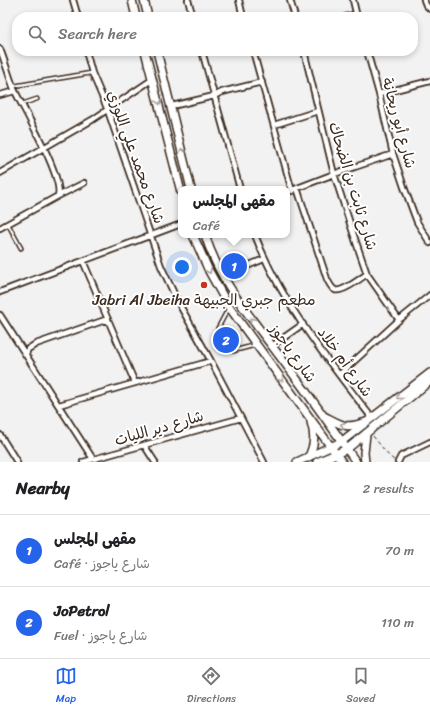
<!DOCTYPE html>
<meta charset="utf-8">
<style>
:root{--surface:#fff;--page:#f2f2f2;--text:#202124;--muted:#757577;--line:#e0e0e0;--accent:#2563eb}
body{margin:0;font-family:Sriracha,"Playpen Sans Arabic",sans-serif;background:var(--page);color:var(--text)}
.you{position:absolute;left:182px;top:267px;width:14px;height:14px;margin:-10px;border:3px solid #fff;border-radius:50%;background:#1a73e8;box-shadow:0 0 0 6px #1a73e833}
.badge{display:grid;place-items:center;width:26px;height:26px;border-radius:50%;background:var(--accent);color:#fff;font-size:13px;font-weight:700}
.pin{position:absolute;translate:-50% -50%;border:2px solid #fff;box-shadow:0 1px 4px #0006}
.popup{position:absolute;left:178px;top:186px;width:112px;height:52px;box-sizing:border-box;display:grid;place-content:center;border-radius:8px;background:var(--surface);filter:drop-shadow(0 1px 3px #0005);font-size:13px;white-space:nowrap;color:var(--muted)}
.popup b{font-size:15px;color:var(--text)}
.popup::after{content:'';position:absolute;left:50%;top:100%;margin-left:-8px;border:8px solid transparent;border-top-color:var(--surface)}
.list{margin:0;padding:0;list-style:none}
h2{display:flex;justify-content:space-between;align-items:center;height:52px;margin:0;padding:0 16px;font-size:17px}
h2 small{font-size:13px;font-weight:400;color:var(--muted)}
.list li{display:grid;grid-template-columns:26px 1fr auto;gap:12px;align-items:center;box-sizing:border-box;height:72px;padding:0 16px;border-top:1px solid var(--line)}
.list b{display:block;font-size:15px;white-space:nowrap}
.list p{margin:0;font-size:13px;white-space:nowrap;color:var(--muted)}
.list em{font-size:13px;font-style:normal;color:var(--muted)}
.icon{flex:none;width:22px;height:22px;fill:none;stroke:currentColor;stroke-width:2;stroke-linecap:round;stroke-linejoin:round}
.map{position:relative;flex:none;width:430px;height:462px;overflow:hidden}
.search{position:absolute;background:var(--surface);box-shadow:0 2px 6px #0003;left:12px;right:12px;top:12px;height:44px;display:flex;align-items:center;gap:10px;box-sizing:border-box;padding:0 14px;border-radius:16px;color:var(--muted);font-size:15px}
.sheet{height:196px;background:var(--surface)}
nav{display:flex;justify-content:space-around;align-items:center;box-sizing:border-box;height:56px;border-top:1px solid var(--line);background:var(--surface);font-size:11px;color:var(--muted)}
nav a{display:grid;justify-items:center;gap:2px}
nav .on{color:var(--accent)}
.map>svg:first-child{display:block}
</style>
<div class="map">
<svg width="430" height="462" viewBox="0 0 430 462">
<rect width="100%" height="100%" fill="#f3f2f2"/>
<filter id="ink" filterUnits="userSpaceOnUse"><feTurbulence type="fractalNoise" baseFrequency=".025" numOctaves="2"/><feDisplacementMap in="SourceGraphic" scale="8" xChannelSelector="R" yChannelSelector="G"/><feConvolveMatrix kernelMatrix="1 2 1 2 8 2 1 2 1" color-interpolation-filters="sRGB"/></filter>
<g filter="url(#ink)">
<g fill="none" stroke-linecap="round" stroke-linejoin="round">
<defs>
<path id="lane" d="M14 86 91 73
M22 104 37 99
M8 224 21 248
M218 328 228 309
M233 351 256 345"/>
<path id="street" d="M73 0 78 17
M188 0 193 17
M239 0 243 17
M290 0 295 17
M353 0 357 17
M424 0 426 5 430 9
M345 17 356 14
M0 49C5 62 9 76 14 89 23 109 64 177 58 196
M86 51 92 73 107 108 161 266 178 302 211 361 264 462
M202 51 240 189
M253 51 292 191
M304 51 334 174 357 245 367 274 399 320
M367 51 379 94 393 154 404 187 417 222 430 243
M379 94 430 81
M0 95 15 91
M172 106 214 96 222 92 262 82
M274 125 318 111
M0 173 92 120 153 79
M297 188 327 279C329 283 331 288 335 290 342 293 361 278 367 274
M287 192 334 174 393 154
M0 228 58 196 84 183
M255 235C281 303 328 361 372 418
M83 261 135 383
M223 276 264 259
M0 292 181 224
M0 315 93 459
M272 346 303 324
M26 354 28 349 36 344 108 319
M339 375 399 320 430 295
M59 405 211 361
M0 435 17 462
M144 445 155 462
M83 462 241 418
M398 462 401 456 430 442"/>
<path id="secondary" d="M297 462 341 442 430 373
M317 462 347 449 430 381"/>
<path id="primary" d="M132 0 136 17
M144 0 148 17
M145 51 181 192
M157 51 191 189
M193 235 209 271 229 307 342 462
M205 235C219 279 245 310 272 346 301 384 329 423 356 462
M324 416C343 426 345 429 366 422
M308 458C315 445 315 435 311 422
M365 462 364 453 366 434"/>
</defs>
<use href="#lane" stroke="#3b2a1e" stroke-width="5.5"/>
<use href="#street" stroke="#3b2a1e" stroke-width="8"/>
<use href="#secondary" stroke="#3b2a1e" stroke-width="10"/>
<use href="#primary" stroke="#3b2a1e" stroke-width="10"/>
<path stroke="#3b2a1e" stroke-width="1" stroke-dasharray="4 3" stroke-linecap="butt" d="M373 436 389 456 394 460"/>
<use href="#lane" stroke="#fff" stroke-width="2.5"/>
<use href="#street" stroke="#fff" stroke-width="4.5"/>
<use href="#secondary" stroke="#fff" stroke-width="7"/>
<use href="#primary" stroke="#fff" stroke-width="7"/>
</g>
<defs><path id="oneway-chevron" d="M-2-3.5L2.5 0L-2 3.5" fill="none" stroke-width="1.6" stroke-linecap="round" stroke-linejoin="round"/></defs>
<g stroke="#a79f9a">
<use href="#oneway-chevron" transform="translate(159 102) rotate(76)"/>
<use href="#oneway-chevron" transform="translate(182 151) rotate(-104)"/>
<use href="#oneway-chevron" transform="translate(209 271) rotate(64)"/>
<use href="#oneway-chevron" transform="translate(252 320) rotate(-128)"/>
<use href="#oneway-chevron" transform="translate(281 379) rotate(53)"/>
<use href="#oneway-chevron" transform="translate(399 397) rotate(142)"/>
<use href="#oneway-chevron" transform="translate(343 425) rotate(-163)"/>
</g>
</g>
<circle fill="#c8321e" stroke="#fff" stroke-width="1.5" cx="204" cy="285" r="4"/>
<g text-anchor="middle" stroke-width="4" stroke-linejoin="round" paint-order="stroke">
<g font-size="15" fill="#3b2a1e" stroke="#fff">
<text transform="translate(399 123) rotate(75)" y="5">شارع أبو ريحانة</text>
<text transform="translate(136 157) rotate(70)" y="5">شارع محمد علي اللوزي</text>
<text transform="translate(353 186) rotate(73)" y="5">شارع ثابت بن الضحاك</text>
<text transform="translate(293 353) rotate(54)" y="5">شارع ياجوز</text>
<text transform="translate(345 362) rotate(54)" y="5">شارع أم خلاد</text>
<text transform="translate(159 428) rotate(-16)" y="5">شارع دير الليات</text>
</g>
<g font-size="15" fill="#3b2a1e" stroke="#fff">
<text x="204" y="305">Jabri Al Jbeiha مطعم جبري الجبيهة</text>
</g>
</g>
</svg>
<div class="you"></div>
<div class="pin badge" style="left:234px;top:266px">1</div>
<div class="popup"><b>مقهى المجلس</b>Café</div>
<div class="pin badge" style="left:226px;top:340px">2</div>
<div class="search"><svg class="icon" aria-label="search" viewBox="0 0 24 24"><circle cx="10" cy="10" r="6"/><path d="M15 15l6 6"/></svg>Search here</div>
</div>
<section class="sheet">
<h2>Nearby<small>2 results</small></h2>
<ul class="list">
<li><span class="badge">1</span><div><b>مقهى المجلس</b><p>Café · شارع ياجوز</p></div><em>70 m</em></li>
<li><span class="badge">2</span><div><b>JoPetrol</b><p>Fuel · شارع ياجوز</p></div><em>110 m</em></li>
</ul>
</section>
<nav>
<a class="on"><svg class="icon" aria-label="map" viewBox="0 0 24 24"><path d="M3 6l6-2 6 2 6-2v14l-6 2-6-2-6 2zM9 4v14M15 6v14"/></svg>Map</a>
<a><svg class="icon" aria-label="directions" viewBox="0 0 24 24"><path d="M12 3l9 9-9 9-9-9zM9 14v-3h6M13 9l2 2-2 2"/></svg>Directions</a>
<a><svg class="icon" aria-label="saved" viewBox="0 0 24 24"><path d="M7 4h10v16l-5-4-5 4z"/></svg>Saved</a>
</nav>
